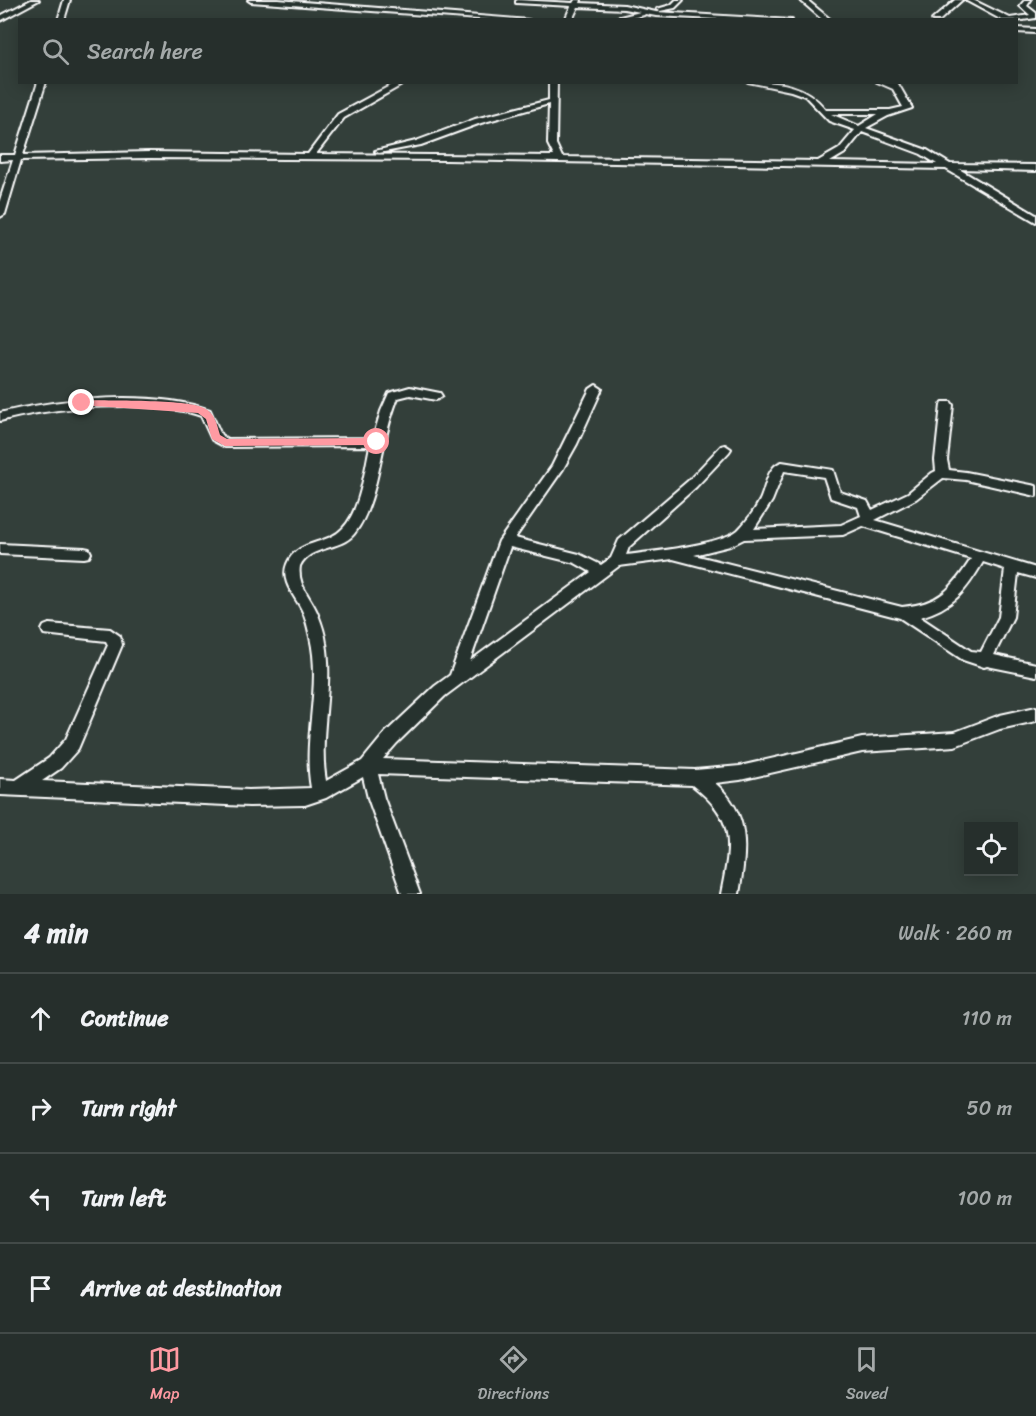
<!DOCTYPE html>
<meta charset="utf-8">
<style>
:root{--surface:#262f2c;--page:#323b38;--text:#f1f3f6;--muted:#a4a9a9;--line:#424a48;--accent:#ff9aa2}
body{margin:0;font-family:Sriracha,sans-serif;background:var(--page);color:var(--text)}
.controls{position:absolute;right:18px;bottom:18px;display:grid;overflow:hidden;border-radius:0px;box-shadow:0 3px 15px #0003}
.controls button{width:54px;height:54px;display:grid;place-items:center;padding:0;border:0;border-bottom:2px solid var(--line);background:var(--surface);color:var(--text);font:30px sans-serif}
.stop{position:absolute;width:18px;height:18px;margin:-14px;border:4px solid #ff9aa2;border-radius:50%;background:#fff}
.stop.end{background:#ff9aa2;border-color:#fff;box-shadow:0 2px 6px #0008}
.list{margin:0;padding:0;list-style:none}
h2{display:flex;justify-content:space-between;align-items:center;height:78px;margin:0;padding:0 24px;font-size:26px}
h2 small{font-size:20px;font-weight:400;color:var(--muted)}
.list li{display:grid;grid-template-columns:39px 1fr auto;gap:18px;align-items:center;box-sizing:border-box;height:90px;padding:0 24px;border-top:2px solid var(--line)}
.list b{display:block;font-size:22px;white-space:nowrap}
.list em{font-size:20px;font-style:normal;color:var(--muted)}
.icon{flex:none;width:33px;height:33px;fill:none;stroke:currentColor;stroke-width:2;stroke-linecap:round;stroke-linejoin:round}
.map{position:relative;flex:none;width:1036px;height:894px;overflow:hidden}
.search{position:absolute;background:var(--surface);box-shadow:0 3px 15px #0003;left:18px;right:18px;top:18px;height:66px;display:flex;align-items:center;gap:15px;box-sizing:border-box;padding:0 21px;border-radius:0px;color:var(--muted);font-size:22px}
.sheet{height:438px;background:var(--surface)}
nav{display:flex;justify-content:space-around;align-items:center;box-sizing:border-box;height:84px;border-top:2px solid var(--line);background:var(--surface);font-size:16px;color:var(--muted)}
nav a{display:grid;justify-items:center;gap:3px}
nav .on{color:var(--accent)}
.map>svg:first-child{display:block}
</style>
<div class="map">
<svg width="1036" height="894" viewBox="0 0 1036 894">
<rect width="100%" height="100%" fill="#333f3a"/>
<filter id="ink" filterUnits="userSpaceOnUse"><feTurbulence type="fractalNoise" baseFrequency=".0167" numOctaves="2"/><feDisplacementMap in="SourceGraphic" scale="12" xChannelSelector="R" yChannelSelector="G"/><feConvolveMatrix kernelMatrix="1 2 1 2 8 2 1 2 1" color-interpolation-filters="sRGB"/></filter>
<g filter="url(#ink)">
<g fill="none" stroke-linecap="round" stroke-linejoin="round">
<defs>
<path id="minor" d="M31 0H39L0 21V16Z
M64 0H70L64 20H58Z
M248 0H278L529 20H492L251 2Z
M518 0 573 3 575 0H581L580 3 624 5 656 12 792 20H734L656 16 645 14 644 15 624 20H608L640 12 624 9 578 7 572 20H565L571 6 516 3V1Z
M676 0H683L675 8 660 11 657 9 671 5Z
M800 0H807L831 20H823Z
M955 0H962L940 20H932Z
M965 0H973L1010 18 1030 15 1020 6 1025 0H1031L1027 6 1036 13V18L1016 21V20H1002Z
M1016 28 1036 29V33L1016 32Z
M38 82H46L23 155 149 152 308 154 338 114 397 82H407L344 118 316 154 554 156 548 144 549 104 481 123 421 145 379 153 375 151 416 141 475 119 549 100V82H557L556 144 562 157 818 161 839 149 855 130 829 121 805 96 791 91 748 82C781 82 804 83 826 110H890L903 107 893 89 877 82H897L912 108 888 116 866 128 927 150 950 164 1036 165V171L959 169 1036 215V222L946 169 447 160 149 158 21 160 5 214 0 217V200L13 160 0 161V155H15ZM831 114H878L859 126ZM862 132 921 154 937 164 830 162 845 153Z
M596 385 602 389 577 444 563 469 515 538 579 554 601 565 611 558 619 540 688 481 721 446 725 445 731 449 729 452 696 487 629 547 626 555C651 552 720 545 738 530 746 522 755 510 760 500 766 488 767 466 782 462L833 470 840 492 867 501 872 510 908 493 932 473 936 471 935 460 941 405 943 402H951L953 405 947 460 949 470 966 472 1036 486V496L966 480 943 478 916 499 875 520 1036 568V578L1018 573 1013 617 994 655 1036 664V676L987 666 984 667 963 660 900 618 673 559 619 566 445 696 397 743 383 759 695 770 740 766 862 738 955 732 1000 715 1036 707V721L1000 729 955 746 862 752 740 780 715 783C752 815 746 851 739 894H721C731 843 737 820 692 785L378 774 384 798 420 894H402L368 798 363 777 326 798 305 805 249 806 0 795V779L16 780 49 758 66 739 108 645 106 641 44 634 42 630 44 626 49 624 110 629 120 636 122 645 78 749 61 768 42 781 249 790 311 788C302 737 322 687 310 637 308 628 306 618 302 610 295 596 280 581 287 564 297 539 327 546 343 528 360 511 365 469 370 446L225 447 212 440 201 416C151 398 51 407 0 421V413C59 398 153 390 210 410L221 435 227 439 373 438 381 411 389 393 410 387 440 393 442 396 436 400 410 395 398 398C380 438 380 502 354 534 340 551 310 545 300 566 297 585 310 596 317 612 321 622 325 633 326 643 334 689 318 735 326 781L362 761 385 733 435 686 450 675 499 541 552 466 590 389ZM784 471 824 477 831 498 858 507 861 516 841 525 754 529 772 501ZM863 526 971 559C952 589 939 604 902 607L694 555 730 546 744 539 843 535ZM510 547 575 563 591 572 470 661ZM983 562 1005 569 999 617 981 652 971 651 920 617C953 608 966 591 983 562Z
M0 544 84 548 89 549 91 553 89 557 84 558 0 554Z"/>
</defs>
<use href="#minor" stroke="#fff" stroke-width="4"/>
<use href="#minor" fill="#26332d" fill-rule="evenodd"/>
</g>
</g>
<path fill="#ff9aa2" d="M82 400C106 401 187 399 204 408 215 413 217 425 220 435L227 439 377 438 382 442 377 445 225 446 212 439 206 419 198 413 79 405V401Z"/>
</svg>
<div class="controls">
<button><svg class="icon" aria-label="locate" viewBox="0 0 24 24"><circle cx="12" cy="12" r="6"/><path d="M12 2v4M12 18v4M2 12h4M18 12h4"/></svg></button>
</div>
<div class="stop" style="left:377px;top:442px"></div>
<div class="stop end" style="left:82px;top:403px"></div>
<div class="search"><svg class="icon" aria-label="search" viewBox="0 0 24 24"><circle cx="10" cy="10" r="6"/><path d="M15 15l6 6"/></svg>Search here</div>
</div>
<section class="sheet">
<h2>4 min<small>Walk · 260 m</small></h2>
<ul class="list">
<li><svg class="icon" aria-label="ahead" viewBox="0 0 24 24"><path d="M12 20V5M6 11l6-6 6 6"/></svg><div><b>Continue</b></div><em>110 m</em></li>
<li><svg class="icon" aria-label="right" viewBox="0 0 24 24"><path d="M7 20v-9h11M14 6l5 5-5 5"/></svg><div><b>Turn right</b></div><em>50 m</em></li>
<li><svg class="icon" aria-label="left" viewBox="0 0 24 24"><path d="M17 20v-9H6M10 6l-5 5 5 5"/></svg><div><b>Turn left</b></div><em>100 m</em></li>
<li><svg class="icon" aria-label="arrive" viewBox="0 0 24 24"><path d="M6 21V4h12l-3 4 3 4H6"/></svg><div><b>Arrive at destination</b></div></li>
</ul>
</section>
<nav>
<a class="on"><svg class="icon" aria-label="map" viewBox="0 0 24 24"><path d="M3 6l6-2 6 2 6-2v14l-6 2-6-2-6 2zM9 4v14M15 6v14"/></svg>Map</a>
<a><svg class="icon" aria-label="directions" viewBox="0 0 24 24"><path d="M12 3l9 9-9 9-9-9zM9 14v-3h6M13 9l2 2-2 2"/></svg>Directions</a>
<a><svg class="icon" aria-label="saved" viewBox="0 0 24 24"><path d="M7 4h10v16l-5-4-5 4z"/></svg>Saved</a>
</nav>
